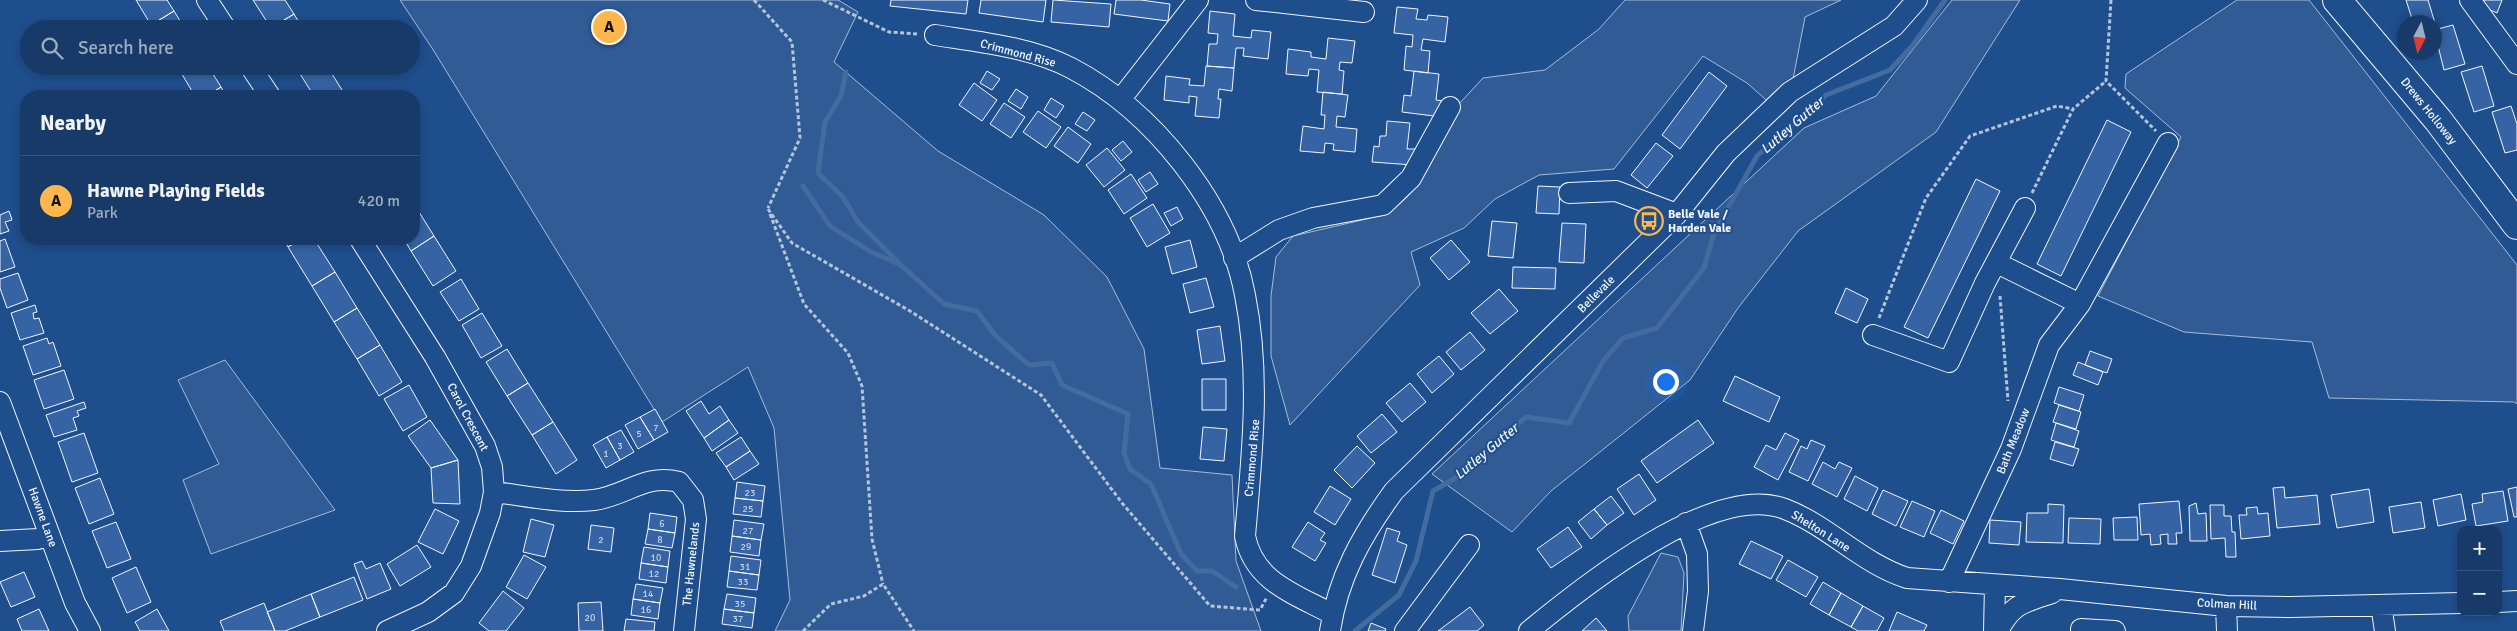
<!DOCTYPE html>
<meta charset="utf-8">
<style>
:root{--surface:#173a69;--page:#20416f;--text:#f1f3f6;--muted:#9eadc0;--line:#36547d;--accent:#ffb74d}
body{margin:0;font-family:Signika,sans-serif;background:var(--page);color:var(--text)}
.controls{position:absolute;right:15px;bottom:15px;display:grid;overflow:hidden;border-radius:10px;box-shadow:0 2px 8px #0003}
.controls button{width:45px;height:45px;display:grid;place-items:center;padding:0;border:0;border-bottom:1px solid var(--line);background:var(--surface);color:var(--text);font:25px sans-serif}
.compass{position:absolute;left:2397px;top:15px;width:45px;height:45px;border-radius:50%;background:var(--surface);box-shadow:0 2px 8px #0003;rotate:187deg}
.you{position:absolute;left:1665px;top:381px;width:18px;height:18px;margin:-12px;border:4px solid #fff;border-radius:50%;background:#1a73e8;box-shadow:0 0 0 8px #1a73e833}
.badge{display:grid;place-items:center;width:32px;height:32px;border-radius:50%;background:var(--accent);color:#111;font-size:16px;font-weight:700}
.pin{position:absolute;translate:-50% -50%;border:2px solid #fff;box-shadow:0 1px 5px #0006}
.list{margin:0;padding:0;list-style:none}
h2{display:flex;justify-content:space-between;align-items:center;height:65px;margin:0;padding:0 20px;font-size:21px}
h2 small{font-size:16px;font-weight:400;color:var(--muted)}
.list li{display:grid;grid-template-columns:32px 1fr auto;gap:15px;align-items:center;box-sizing:border-box;height:90px;padding:0 20px;border-top:1px solid var(--line)}
.list b{display:block;font-size:19px;white-space:nowrap}
.list p{margin:0;font-size:16px;white-space:nowrap;color:var(--muted)}
.list em{font-size:16px;font-style:normal;color:var(--muted)}
.icon{flex:none;width:28px;height:28px;fill:none;stroke:currentColor;stroke-width:2;stroke-linecap:round;stroke-linejoin:round}
.map{position:relative;flex:none;width:2517px;height:631px;overflow:hidden}
.search{position:absolute;background:var(--surface);box-shadow:0 2px 8px #0003;left:20px;top:20px;width:400px;height:55px;display:flex;align-items:center;gap:12px;box-sizing:border-box;padding:0 18px;border-radius:28px;color:var(--muted);font-size:19px}
.panel{position:absolute;background:var(--surface);box-shadow:0 2px 8px #0003;left:20px;top:90px;width:400px;height:155px;border-radius:20px}
.map>svg:first-child{display:block}
</style>
<div class="map">
<svg width="2517" height="631" viewBox="0 0 2517 631">
<rect width="100%" height="100%" fill="#1f4e8c"/>
<path fill="#305b95" stroke="#a8bbd7" d="M400 0H838L858 12 834 62 938 151 1044 215 1107 277 1144 349 1160 468 1232 475 1236 561 1261 631H775L790 600 774 428 748 367 662 422 432 48Z
M1625 0H1841L1805 17 1793 79 1772 105 1747 83 1703 56 1614 169 1539 175 1495 199 1464 228 1411 252 1420 285 1290 425 1271 356V296L1276 257 1293 236 1388 214 1408 196 1458 105 1483 78 1545 70 1599 29Z
M1952 0H2020L1936 132 1798 231 1738 308 1690 380 1551 491 1512 532 1432 474 1804 128 1876 96Z
M2237 0H2309L2517 265V404L2514 402 2329 398 2312 342 2184 332 2098 296 2181 137 2125 88 2126 74Z
M225 360 335 510 211 554 183 480 219 464 178 380Z
M1661 553 1678 557 1684 573 1681 631H1629L1628 616Z"/>
<g fill="none" stroke-linecap="round" stroke-linejoin="round">
<path stroke="#446ba0" stroke-width="5" d="M846 72 841 96 825 122 818 173 843 197 858 222 898 262
M803 186 830 226 871 252 901 265 944 304 977 311 995 335 1029 365 1052 363 1062 385 1128 414 1124 453 1130 469 1151 484 1181 554 1197 571H1212L1236 587
M1355 631 1399 595 1416 561 1433 491 1459 476 1526 417 1569 423 1603 361 1623 338 1657 328 1704 268 1714 233 1757 156 1826 95 1890 70 1913 45 1945 0"/>
</g>
<path fill="#3563a3" stroke="#f2f6ff" d="M136 0H167L174 11 151 25Z
M253 0H285L294 14 271 28Z
M891 0H968L966 14 890 6Z
M981 0H1046L1043 22 979 13Z
M1053 0 1111 4 1109 27 1051 22Z
M1116 0H1141L1170 4 1168 21 1114 14Z
M2406 0H2428L2435 23 2413 22Z
M2484 0H2502L2497 13 2482 6Z
M1397 7 1418 9 1416 19 1427 20 1428 15 1448 17 1445 42 1423 39 1421 50 1430 51 1428 73 1404 70 1406 46 1412 47 1413 35 1394 33Z
M174 11 185 29H154L151 25Z
M1210 11 1235 14 1233 36 1251 38 1252 30 1271 32 1268 59 1243 56 1244 48H1236L1234 68 1207 66 1209 44H1217L1218 34 1208 33Z
M294 14 303 29H271V28Z
M2453 25 2465 64 2444 70 2434 30Z
M1328 38 1355 41 1352 63 1340 62 1339 70 1344 71 1342 94 1317 92 1319 70 1309 69 1308 76 1286 74 1288 49 1311 52V57L1326 59Z
M177 66H208L221 87 207 96H195Z
M295 66H327L342 90 331 96H314Z
M1206 66 1234 68 1232 91 1219 89 1218 99H1221L1219 118 1195 116 1197 97 1189 96V103L1164 100 1166 76 1190 79 1189 85 1204 86Z
M2482 66 2494 106 2474 112 2461 72Z
M987 71 1000 79 992 90 980 83Z
M1414 71 1439 74 1436 100 1444 101 1442 117 1402 112 1404 95 1411 96Z
M1709 72 1727 86 1680 149 1662 135Z
M974 83 997 100 982 121 959 105Z
M221 87 226 96H207Z
M1016 89 1028 97 1021 109 1008 101Z
M1323 92 1348 95 1345 117 1337 116 1336 127 1357 129 1355 152 1333 150 1334 144 1325 143 1324 153 1300 151 1303 126 1324 129 1325 115H1321Z
M1051 98 1064 106 1056 118 1044 110Z
M1004 103 1025 117 1011 138 990 124Z
M2511 106 2517 124V150L2505 153 2492 112Z
M1038 111 1061 127 1046 148 1023 132Z
M1083 112 1095 120 1087 131 1075 124Z
M2107 120 2131 132 2061 276 2037 264Z
M1387 121 1410 123 1407 149H1415L1413 165 1372 162 1374 146 1379 147 1380 136H1386Z
M1068 127 1091 144 1078 163 1054 146Z
M1123 141 1132 152 1121 161 1112 150Z
M1656 143 1673 156 1647 188 1631 175Z
M1107 148 1125 170 1104 187 1086 165Z
M1150 172 1158 184 1146 192 1138 180Z
M1131 174 1147 198 1124 214 1108 190Z
M1976 179 2000 191 1928 338 1904 327Z
M1538 186 1560 187 1559 214 1536 213Z
M414 204 434 236 411 251 404 239H414Z
M1153 204 1170 233 1147 247 1130 218Z
M1177 207 1183 219 1171 226 1164 213Z
M9 211 12 220 5 222 9 231 0 234V215Z
M1492 221 1517 223 1513 258 1488 256Z
M1562 223 1586 224 1584 263 1559 262Z
M434 236 456 271 433 286 411 251Z
M5 239 15 267 0 272V241Z
M283 239H302L288 247Z
M302 239H314L335 272 312 286 288 247Z
M1190 240 1197 267 1172 274 1165 247Z
M1451 240 1470 262 1449 280 1430 258Z
M1513 267 1556 268 1555 289 1512 288Z
M335 272 357 308 334 322 312 286Z
M18 273 28 300 7 308 0 288V279Z
M1206 278 1214 307 1190 313 1183 284Z
M461 279 479 309 459 321 440 292Z
M1846 288 1868 299 1857 323 1835 313Z
M1499 289 1518 311 1490 334 1471 313Z
M35 305 37 312 33 313 34 319 39 318 44 333 20 340 11 313Z
M357 308 380 345 357 359 334 322Z
M482 313 502 346 481 358 462 325Z
M1220 326 1225 361 1202 364 1197 330Z
M1470 332 1485 350 1461 370 1446 352Z
M47 338 49 344 53 342 61 366 33 375 23 346Z
M380 345 402 382 379 396 357 359Z
M507 349 528 383 507 396 486 362Z
M2090 351 2112 359 2107 373 2085 365Z
M1439 356 1454 374 1432 393 1417 374Z
M2078 362 2103 372 2098 385 2073 375Z
M64 370 74 399 44 409 34 380Z
M1735 376 1780 397 1769 422 1723 401Z
M1202 379H1226V410H1202Z
M528 383 553 422 532 435 507 396Z
M1410 383 1426 402 1402 422 1386 403Z
M409 385 427 417 403 431 384 399Z
M2059 387 2084 395 2079 411 2054 403Z
M701 401 709 414 720 406 729 420 704 438 686 411Z
M84 402 86 408 77 411 79 416 73 418 77 430 54 437 46 415Z
M2059 405 2081 412 2076 429 2053 422Z
M655 409 668 432 654 440 640 417Z
M1382 414 1397 432 1371 453 1357 436Z
M640 417 654 440 638 449 625 425Z
M430 420 458 460 431 468 408 436Z
M729 420 738 433 712 451 704 438Z
M1698 420 1714 443 1657 483 1641 461Z
M553 422 577 460 556 474 532 435Z
M2056 423 2079 431 2074 447 2051 440Z
M1203 427 1227 429 1224 461 1200 459Z
M621 430 634 452 620 460 607 437Z
M84 433 98 473 72 482 58 442Z
M1785 433 1799 440 1778 480 1754 467 1766 445 1776 450Z
M607 437 620 460 606 468 593 445Z
M741 437 750 451 726 467 716 453Z
M1811 440 1825 446 1808 481 1789 472 1801 446 1807 449Z
M2055 442 2079 449 2073 466 2050 459Z
M1357 446 1375 463 1352 488 1334 470Z
M750 451 759 464 734 480 726 467Z
M458 460 460 504 433 503 431 468Z
M1823 462 1835 469 1839 462 1852 468 1837 497 1812 484Z
M1639 474 1656 500 1634 515 1617 489Z
M1855 476 1878 488 1867 511 1844 499Z
M100 478 114 514 89 524 75 488Z
M737 482 765 486 763 501 735 498Z
M1330 486 1351 499 1335 525 1314 512Z
M2284 487 2285 498 2317 495 2320 524 2277 528 2273 488Z
M2517 487V517H2514L2508 489Z
M2369 489 2374 522 2337 528 2331 495Z
M1883 490 1908 501 1896 526 1872 514Z
M2503 491 2508 521 2476 526 2472 504 2483 502 2482 494Z
M2461 494 2466 520 2438 526 2433 500Z
M1611 496 1624 513 1607 525 1594 509Z
M735 498 763 501 761 517 733 514Z
M1912 501 1935 511 1924 537 1900 527Z
M2179 501 2182 533H2176L2177 544H2168V534L2160 535 2161 544 2151 545 2150 534 2141 535 2139 504Z
M2421 502 2425 528 2393 533 2389 507Z
M2196 503 2198 514 2206 513 2207 541H2190L2189 506Z
M2048 504 2064 505 2063 543 2026 542 2027 513H2048Z
M2210 505H2224V516H2231L2232 532H2235L2236 557H2226L2225 538 2211 539Z
M2257 507 2258 514 2268 513 2270 536 2241 539 2239 515H2247L2246 508Z
M435 509 459 521 443 554 418 542Z
M1594 509 1607 525 1591 539 1578 522Z
M1941 510 1964 521 1953 544 1930 533Z
M650 513 677 517 675 533 648 529Z
M2137 517 2138 540H2114L2113 518Z
M2069 518 2101 519 2100 544 2068 543Z
M531 519 554 525 545 557 523 552Z
M734 520 764 524 761 540 732 536Z
M1990 520 2021 522 2019 545 1989 543Z
M116 522 131 559 107 568 92 531Z
M1308 522 1325 533 1320 540 1326 543 1315 561 1292 547Z
M591 525 614 528 611 552 588 549Z
M1568 527 1582 547 1551 568 1537 549Z
M1387 528 1400 532 1397 541 1407 545 1395 583 1372 575Z
M648 529 675 533 672 548 645 544Z
M732 536 761 540 759 556 730 552Z
M1751 541 1783 556 1771 579 1739 564Z
M417 545 431 567 400 586 387 564Z
M644 547 670 551 668 567 641 563Z
M524 555 546 567 527 599 506 587Z
M731 556 761 560 759 575 729 571Z
M1788 560 1818 577 1806 597 1776 580Z
M362 561 366 569 380 563 391 589 367 599 354 564Z
M641 563 668 567 666 583 639 579Z
M136 567 151 602 127 613 112 578Z
M729 571 759 575 757 590 727 587Z
M24 572 35 597 11 607 0 582Z
M354 577 363 600 320 617 311 594Z
M1823 582 1841 593 1829 615 1810 604Z
M636 584 663 588 660 603 633 599Z
M503 591 524 608 506 631H489L479 623Z
M1841 593 1863 606 1851 627 1829 615Z
M311 594 320 617 285 631H275L267 612Z
M727 594 756 598 754 613 724 609Z
M633 599 660 603 658 619 631 615Z
M601 602 603 631H579L578 603Z
M264 603 275 631H224L220 621Z
M1863 606 1884 618 1877 631H1858L1851 627Z
M1470 607 1484 625 1477 631H1438Z
M39 609 49 631H22L17 619Z
M157 609 169 631H140L135 622Z
M724 609 754 613 752 628 722 624Z
M1897 612 1927 625 1924 631H1889Z
M1596 618 1607 631H1582Z
M626 619 655 622 654 631H624Z
M1371 623 1386 629 1385 631H1368Z"/>
<g fill="none" stroke-linecap="round" stroke-linejoin="round">
<defs>
<path id="minor" d="M207 0 226 29
M1256 0 1364 12
M2470 0 2517 64
M935 35C980 42 1030 47 1071 68 1153 111 1228 204 1245 295 1261 375 1252 455 1245 536 1254 582 1295 594 1332 614
M250 66 270 96
M1120 100 1198 0
M1569 193 1616 191 1677 214
M360 239 435 357 485 446 492 467 494 492 490 513 471 566 454 593 428 612 387 631
M1234 258 1279 230 1313 218 1383 205 1411 178 1450 107
M1997 263 2080 304
M1873 335 1949 362 1985 283 2025 208
M0 402 75 603 90 631
M494 492C527 496 562 504 594 500 626 496 645 473 679 482L693 500 696 519 684 631
M1686 523 1697 554 1698 591 1693 631
M0 541 38 539 49 534
M1949 582 2011 449 2049 345 2080 304 2168 143
M2498 602 2517 601
M2381 605 2385 631
M2226 606 2227 631
M2081 629 2115 631
M1330 631C1338 577 1362 535 1394 491L1677 214 1726 153 1790 92 1894 26 1917 0
M1405 631 1469 545
M1529 631C1581 588 1714 481 1785 509 1829 526 1861 563 1907 578L2060 589 2226 606 2291 607 2461 603
M1994 631 1995 585
M1998 631C2013 603 2023 603 2052 593"/>
<path id="highway" d="M2337 0 2438 120 2517 225"/>
</defs>
<use href="#minor" stroke="#f2f6ff" stroke-width="22"/>
<use href="#highway" stroke="#f2f6ff" stroke-width="30"/>
<path stroke="#b3c4dc" stroke-width="3" stroke-dasharray="4 2.5" stroke-linecap="butt" d="M754 0 792 42 800 138 768 208
M823 0 889 32 917 34
M2111 0 2106 81 2156 131
M2032 193 2073 109 2106 81
M768 209 792 243 910 311 1041 395 1122 503 1210 606 1260 610 1267 597
M770 214 804 304 848 353 862 386 872 539 883 584
M2000 296 2008 401
M1879 318 1926 198 1970 136 2057 106 2073 109
M803 631 831 604 864 596 883 584 914 631"/>
<use href="#minor" stroke="#1f4e8c" stroke-width="20"/>
<use href="#highway" stroke="#1f4e8c" stroke-width="28"/>
</g>
<defs>
<symbol id="bus-ring" viewBox="-11 -11 22 22"><circle r="9.5" fill="#1f4e8c" stroke="#ffb74d" stroke-width="1.5"/><path d="M-5-6H5V4H4V6H2V4H-2V6H-4V4H-5ZM-3.5-4V0h7V-4ZM-3.5 1.2v1.5H-2V1.2ZM2 1.2v1.5H3.5V1.2Z" fill="#ffb74d"/></symbol>
</defs>
<g fill-rule="evenodd">
<use href="#bus-ring" x="1633" y="205" width="32" height="32"/>
</g>
<g text-anchor="middle" stroke-width="4" stroke-linejoin="round" paint-order="stroke">
<g font-size="10" fill="#c3d1e8">
<text x="656" y="431">7</text>
<text x="639" y="437">5</text>
<text x="620" y="449">3</text>
<text x="606" y="457">1</text>
<text x="750" y="496">23</text>
<text x="748" y="512">25</text>
<text x="662" y="527">6</text>
<text x="748" y="534">27</text>
<text x="601" y="543">2</text>
<text x="660" y="543">8</text>
<text x="746" y="550">29</text>
<text x="656" y="561">10</text>
<text x="745" y="570">31</text>
<text x="654" y="577">12</text>
<text x="743" y="585">33</text>
<text x="648" y="597">14</text>
<text x="740" y="607">35</text>
<text x="646" y="613">16</text>
<text x="590" y="621">20</text>
<text x="738" y="622">37</text>
</g>
<g font-size="12" fill="#f2f6ff" stroke="#1f4e8c">
<text transform="translate(1018 53) rotate(15)" y="4">Crimmond Rise</text>
<text transform="translate(2429 111) rotate(51)" y="4">Drews Holloway</text>
<text transform="translate(1596 294) rotate(-45)" y="4">Bellevale</text>
<text transform="translate(468 417) rotate(62)" y="4">Carol Crescent</text>
<text transform="translate(2013 441) rotate(-68)" y="4">Bath Meadow</text>
<text transform="translate(1252 458) rotate(-85)" y="4">Crimmond Rise</text>
<text transform="translate(43 517) rotate(70)" y="4">Hawne Lane</text>
<text transform="translate(1821 531) rotate(32)" y="4">Shelton Lane</text>
<text transform="translate(691 564) rotate(-84)" y="4">The Hawnelands</text>
<text transform="translate(2227 604) rotate(3)" y="4">Colman Hill</text>
</g>
<g font-size="12" font-weight="bold" fill="#f2f6ff" stroke="#1f4e8c" text-anchor="start">
<text x="1668" y="218">Belle Vale /<tspan x="1668" dy="14">Harden Vale</tspan></text>
</g>
<g font-size="14" font-style="italic" fill="#f2f6ff" stroke="#1f4e8c">
<text transform="translate(1792 125) rotate(-41)" y="5">Lutley Gutter</text>
<text transform="translate(1486 451) rotate(-40)" y="5">Lutley Gutter</text>
</g>
</g>
</svg>
<div class="controls">
<button>+</button>
<button>−</button>
</div>
<svg class="compass" viewBox="-18 -18 36 36"><path d="M0-13l5 13h-10z" fill="#e53935"/><path d="M0 13l5-13h-10z" fill="#9eadc0"/></svg>
<div class="you"></div>
<div class="pin badge" style="left:609px;top:27px">A</div>
<div class="search"><svg class="icon" aria-label="search" viewBox="0 0 24 24"><circle cx="10" cy="10" r="6"/><path d="M15 15l6 6"/></svg>Search here</div>
<section class="panel">
<h2>Nearby<small></small></h2>
<ul class="list">
<li><span class="badge">A</span><div><b>Hawne Playing Fields</b><p>Park</p></div><em>420 m</em></li>
</ul>
</section>
</div>
